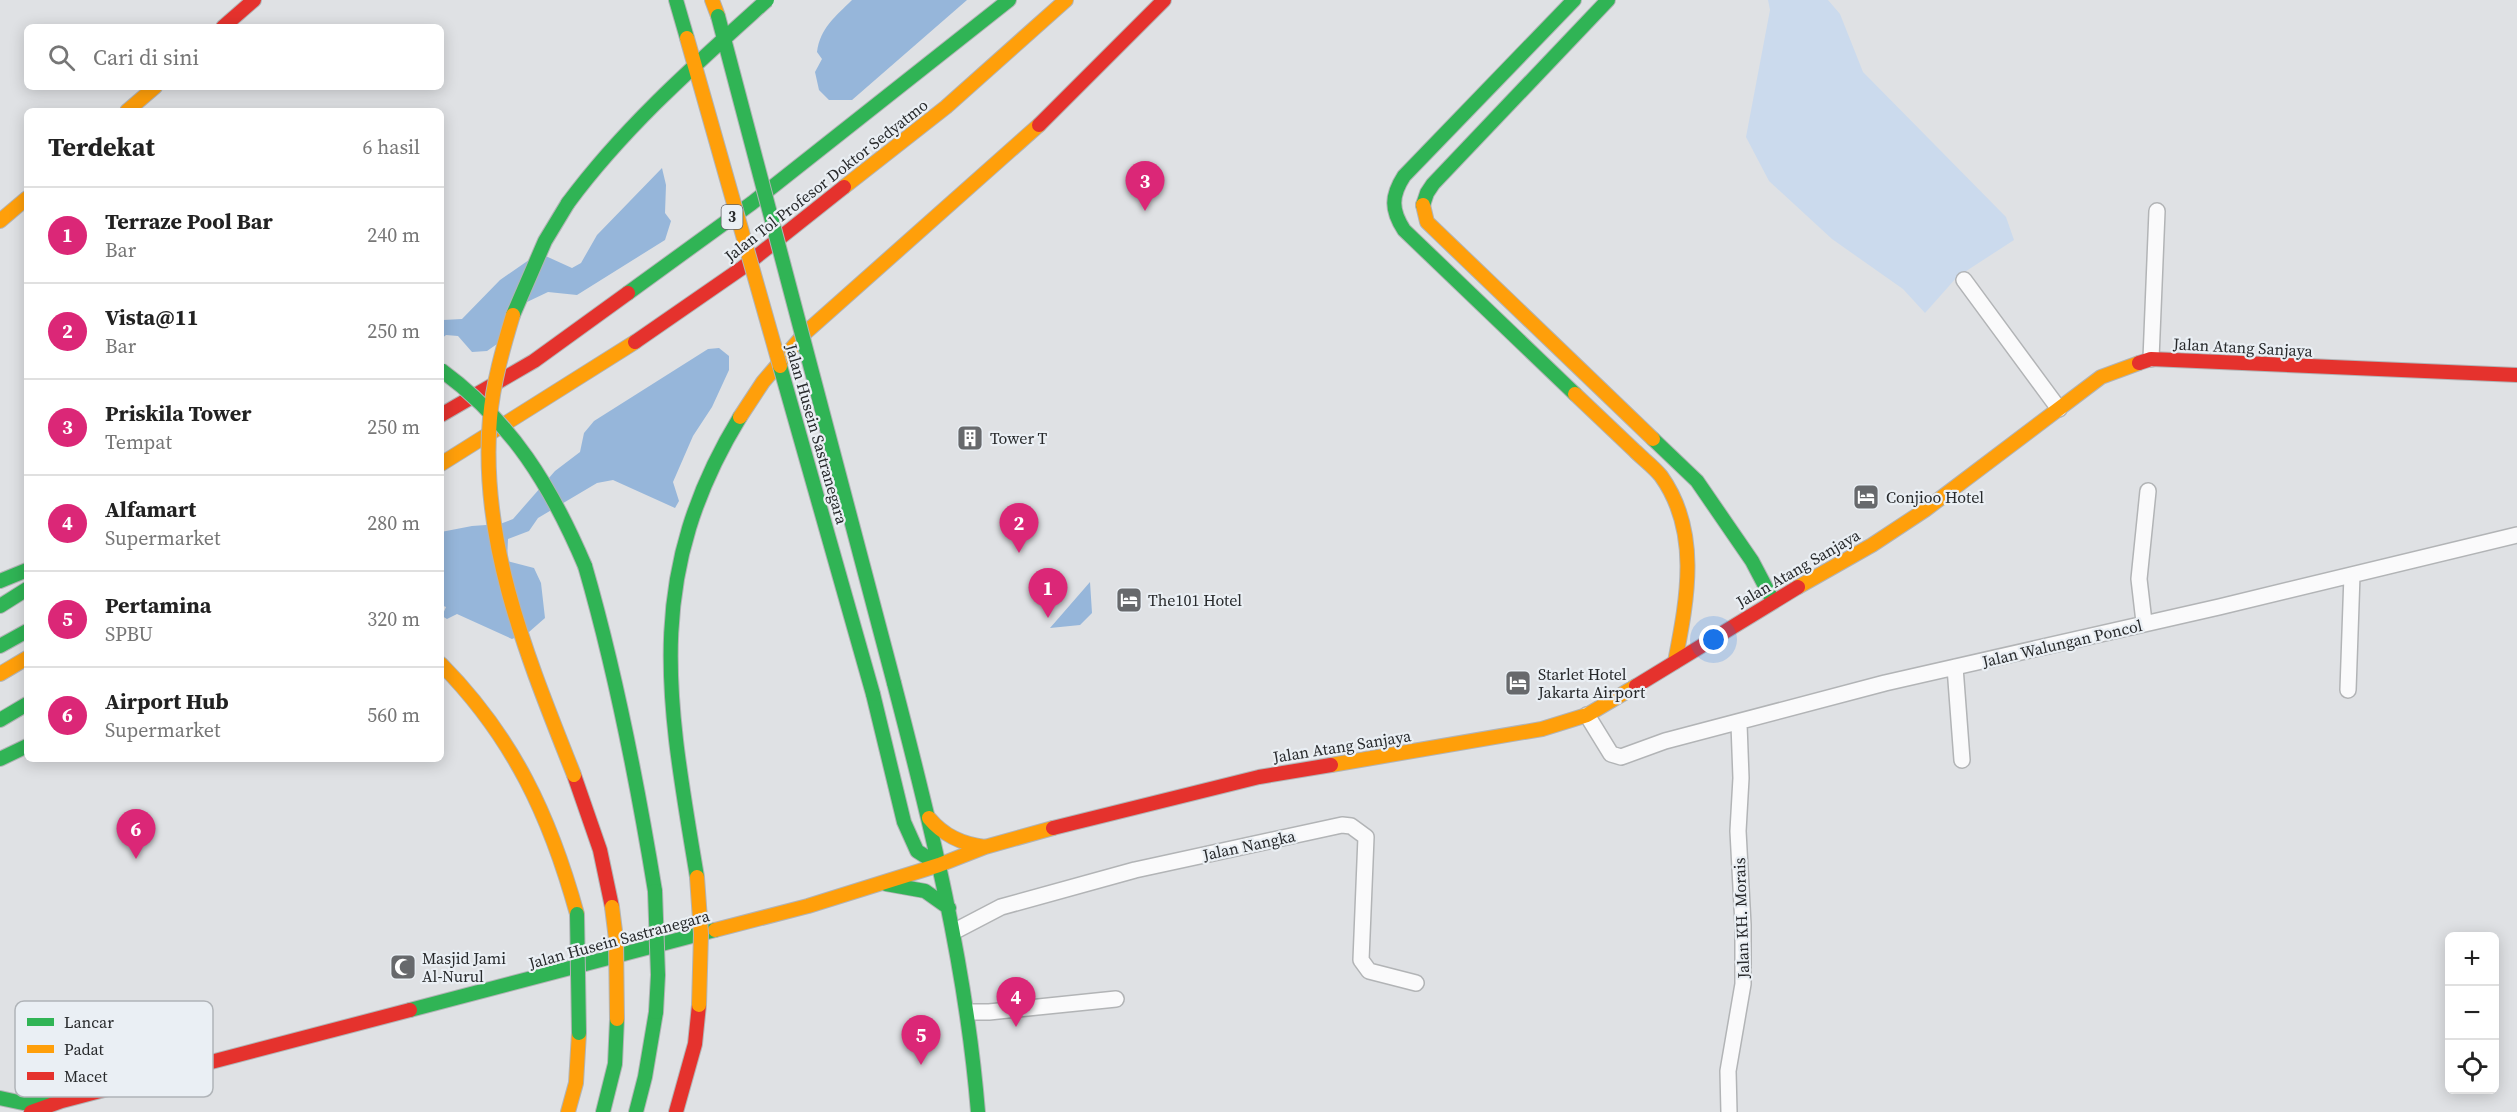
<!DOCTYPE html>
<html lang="id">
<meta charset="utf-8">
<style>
:root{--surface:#fff;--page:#f2f2f2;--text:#222;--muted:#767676;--line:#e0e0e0;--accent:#db2777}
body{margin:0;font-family:"Source Serif 4",serif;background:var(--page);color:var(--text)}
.controls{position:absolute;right:18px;bottom:18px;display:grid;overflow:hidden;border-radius:9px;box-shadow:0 3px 15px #0003}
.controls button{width:54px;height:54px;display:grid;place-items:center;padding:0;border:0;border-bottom:2px solid var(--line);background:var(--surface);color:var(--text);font:30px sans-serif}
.you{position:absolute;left:1714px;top:640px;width:21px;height:21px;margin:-15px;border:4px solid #fff;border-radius:50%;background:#1a73e8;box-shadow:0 0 0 9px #1a73e833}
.badge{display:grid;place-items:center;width:39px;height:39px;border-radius:50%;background:var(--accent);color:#fff;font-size:20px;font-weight:700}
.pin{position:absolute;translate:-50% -50px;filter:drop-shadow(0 2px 3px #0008)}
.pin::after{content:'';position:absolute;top:32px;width:21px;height:18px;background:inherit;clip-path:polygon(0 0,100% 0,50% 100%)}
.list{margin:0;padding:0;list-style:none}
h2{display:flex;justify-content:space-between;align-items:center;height:78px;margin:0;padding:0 24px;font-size:26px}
h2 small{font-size:20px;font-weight:400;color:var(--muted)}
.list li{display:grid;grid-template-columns:39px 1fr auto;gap:18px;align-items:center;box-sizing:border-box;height:96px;padding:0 24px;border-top:2px solid var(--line)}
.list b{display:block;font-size:22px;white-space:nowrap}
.list p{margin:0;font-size:20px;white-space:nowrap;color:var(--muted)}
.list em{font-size:20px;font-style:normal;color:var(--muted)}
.icon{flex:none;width:33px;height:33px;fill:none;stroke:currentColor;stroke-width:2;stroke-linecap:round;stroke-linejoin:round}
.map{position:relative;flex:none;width:2517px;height:1112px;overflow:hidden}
.search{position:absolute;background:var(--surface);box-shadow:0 3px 15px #0003;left:24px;top:24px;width:420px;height:66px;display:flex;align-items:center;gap:15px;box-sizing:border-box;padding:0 21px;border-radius:9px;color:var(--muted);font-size:22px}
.panel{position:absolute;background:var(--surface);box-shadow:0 3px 15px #0003;left:24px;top:108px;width:420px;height:654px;border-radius:9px}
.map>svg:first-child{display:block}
</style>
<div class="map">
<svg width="2517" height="1112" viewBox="0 0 2517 1112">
<rect width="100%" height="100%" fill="#dfe1e4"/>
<path fill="#cbdaed" d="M1768 0H1828L1840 14 1863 72 2006 217 2014 240 1957 277 1925 313 1903 289 1832 239 1769 181 1746 137 1770 10Z"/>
<path fill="#96b6da" d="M852 0H967L852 100H829L819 90 815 72 822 59 817 52C820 28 836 16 852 0Z
M662 168 666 185 665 213 671 221 665 240 577 295 548 292 527 302 500 342 487 351 472 352 458 336 446 335 441 339 443 320 462 319 500 280 539 253 572 268 581 263 597 235Z
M719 348 729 356V370L712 407 693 436 673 482 679 501 675 508 613 480 597 483 538 518 529 531 508 539 507 561 534 568 541 583 545 618 529 632 512 639 457 614 447 619 442 616 446 607 441 605V532L472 526 500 524 513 519 555 471 580 452 584 433 594 421 708 349Z
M1090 582 1092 613 1080 625 1050 628Z"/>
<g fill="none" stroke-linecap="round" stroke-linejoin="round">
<defs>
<path id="street" d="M1964 280 2059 409
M2151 359 2157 211
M2144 622 2139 579 2148 491
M1955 667 1962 760
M2348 690 2352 575
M1587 715 1611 754 1621 757 1665 741 1885 683 2219 607 2517 535
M955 931 1001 907 1135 870 1342 825 1351 826 1366 837 1361 960 1369 971 1416 983
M969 1012H989L1116 999
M1729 1112 1728 1071 1743 984V925L1738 831 1741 778 1739 724"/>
<path id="fast" d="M676 0 687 38
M1574 0 1404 176C1391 196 1391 210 1404 230L1575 394
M1423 205 1427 193 1433 184 1608 0
M628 293 752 203 1009 0
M513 315 545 241 568 203
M1653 439 1697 481 1752 561 1773 601
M585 566C616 673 637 781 655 891
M0 581 27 570
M0 606 27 589
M0 646 27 631
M894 683C931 825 966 965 978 1112
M873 694 904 822 917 851 939 865
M0 720 27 704
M0 759 27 746
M697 877C668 702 642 578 740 417
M886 884 925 891 949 908
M410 1010 715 930
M0 1098 23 1103 47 1102
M603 1112 615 1064 617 1019
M636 1112 645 1077 656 1012"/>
<path id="slow" d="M712 0 718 16
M127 111 155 87
M844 187 946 107 1066 0
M1423 205 1427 222 1653 439
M0 221 27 198
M1575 394C1595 413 1615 432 1635 451 1643 459 1654 467 1661 476 1701 532 1687 600 1675 662
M740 417 763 382 805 333 1039 125
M441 464 635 342
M1798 587 1872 545 1925 510 2101 377 2139 363
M441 664C513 737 550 816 577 914
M0 674 27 658
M1331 765 1542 729 1587 715 1636 686
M929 818C944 836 962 844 985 847
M715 930 808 906 939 865 985 847 1053 828
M568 1112 576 1083 579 1033"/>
<path id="jam" d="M223 27 254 0
M1039 125 1164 0
M635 342 742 268 844 187
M2139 363 2151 359 2517 375
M441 415 534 361 628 293
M1636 686 1798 587
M574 775 600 850 612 907
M1053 828 1259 777 1331 765
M31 1112 62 1101 410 1010
M676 1112 695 1044 699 1005"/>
</defs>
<use href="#street" stroke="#b2b4b6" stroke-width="18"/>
<use href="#fast" stroke="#b2b4b6" stroke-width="16"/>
<use href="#slow" stroke="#b2b4b6" stroke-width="16"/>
<use href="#jam" stroke="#b2b4b6" stroke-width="16"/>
<use href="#street" stroke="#fafafb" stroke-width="15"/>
<use href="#fast" stroke="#30b455" stroke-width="14"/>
<use href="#slow" stroke="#ff9f0a" stroke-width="14"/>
<use href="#jam" stroke="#e5322d" stroke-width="14"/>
<defs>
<path id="fast-bridge" d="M718 16 894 683
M568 203C625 126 696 64 767 0
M780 366 873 694
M441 370C512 422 551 486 585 566
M655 891 658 975 656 1012
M577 914 579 1033"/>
<path id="slow-bridge" d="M687 38 780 366
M513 315C503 348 493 383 490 418 479 543 529 661 574 775
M697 877 701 934 699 1005
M612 907 616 939 617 1019"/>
</defs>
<use href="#fast-bridge" stroke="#b2b4b6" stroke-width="16" stroke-linecap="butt"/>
<use href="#slow-bridge" stroke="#b2b4b6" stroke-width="16" stroke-linecap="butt"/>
<use href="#fast-bridge" stroke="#30b455" stroke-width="14"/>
<use href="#slow-bridge" stroke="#ff9f0a" stroke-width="14"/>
</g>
<defs>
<symbol id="building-square" viewBox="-11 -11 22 22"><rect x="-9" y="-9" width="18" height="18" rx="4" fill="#67696c" stroke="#eaeff4"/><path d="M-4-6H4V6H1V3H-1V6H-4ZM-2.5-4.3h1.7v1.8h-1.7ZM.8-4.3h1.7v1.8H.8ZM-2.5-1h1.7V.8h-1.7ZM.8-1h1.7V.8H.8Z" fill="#fff"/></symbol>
<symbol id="hotel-square" viewBox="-11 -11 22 22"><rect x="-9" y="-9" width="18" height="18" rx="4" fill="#67696c" stroke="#eaeff4"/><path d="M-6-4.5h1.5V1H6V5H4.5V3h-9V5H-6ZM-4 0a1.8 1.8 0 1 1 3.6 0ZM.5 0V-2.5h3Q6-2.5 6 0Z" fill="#fff"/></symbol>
<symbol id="mosque-square" viewBox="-11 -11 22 22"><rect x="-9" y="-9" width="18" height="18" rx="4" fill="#67696c" stroke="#eaeff4"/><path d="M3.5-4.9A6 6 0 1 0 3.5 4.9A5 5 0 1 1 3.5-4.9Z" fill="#fff"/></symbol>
</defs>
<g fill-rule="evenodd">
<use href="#building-square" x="955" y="423" width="30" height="30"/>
<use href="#hotel-square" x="1851" y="482" width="30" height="30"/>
<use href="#hotel-square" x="1114" y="585" width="30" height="30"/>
<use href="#hotel-square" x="1503" y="668" width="30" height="30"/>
<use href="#mosque-square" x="388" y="952" width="30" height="30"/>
</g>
<g text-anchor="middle" stroke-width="4.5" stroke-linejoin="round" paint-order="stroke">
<rect fill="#eaeff4" stroke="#626467" stroke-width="1.5" x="721.5" y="205" width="21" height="24" rx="4.5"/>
<g font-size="15" font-weight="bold" fill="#27292b">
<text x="732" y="222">3</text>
</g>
<g font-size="16" fill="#27292b" stroke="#eaeff4">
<text transform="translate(826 180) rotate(-38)" y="6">Jalan Tol Profesor Doktor Sedyatmo</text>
<text transform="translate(2243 347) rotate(3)" y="6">Jalan Atang Sanjaya</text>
<text transform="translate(817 434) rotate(74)" y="6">Jalan Husein Sastranegara</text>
<text transform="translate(1798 568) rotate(-30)" y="6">Jalan Atang Sanjaya</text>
<text transform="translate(2062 643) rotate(-13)" y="6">Jalan Walungan Poncol</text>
<text transform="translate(1342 746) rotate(-9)" y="6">Jalan Atang Sanjaya</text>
<text transform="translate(1249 845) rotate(-12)" y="6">Jalan Nangka</text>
<text transform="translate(1741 918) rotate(-92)" y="6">Jalan KH. Morais</text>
<text transform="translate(619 939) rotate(-15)" y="6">Jalan Husein Sastranegara</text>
</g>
<g font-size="16" fill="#27292b" stroke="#eaeff4" text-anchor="start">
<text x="990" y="444">Tower T</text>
<text x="1886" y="503">Conjioo Hotel</text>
<text x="1148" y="606">The101 Hotel</text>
<text x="1538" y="680">Starlet Hotel<tspan x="1538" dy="18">Jakarta Airport</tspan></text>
<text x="422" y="964">Masjid Jami<tspan x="422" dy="18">Al-Nurul</tspan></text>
</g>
</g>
<rect x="15" y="1001" width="198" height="96" rx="9" fill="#eaeff4" stroke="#b0b4b8" stroke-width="1.5"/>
<rect x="27" y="1018" width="27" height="8" fill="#30b455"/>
<rect x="27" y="1045" width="27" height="8" fill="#ff9f0a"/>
<rect x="27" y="1072" width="27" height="8" fill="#e5322d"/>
<g font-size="16" fill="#27292b">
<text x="64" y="1028">Lancar</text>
<text x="64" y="1055">Padat</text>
<text x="64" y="1082">Macet</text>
</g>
</svg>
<div class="controls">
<button>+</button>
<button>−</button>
<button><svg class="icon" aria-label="locate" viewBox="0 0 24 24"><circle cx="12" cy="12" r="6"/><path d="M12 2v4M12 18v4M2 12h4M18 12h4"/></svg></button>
</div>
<div class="you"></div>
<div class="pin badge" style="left:1048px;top:618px">1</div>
<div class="pin badge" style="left:1019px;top:553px">2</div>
<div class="pin badge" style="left:1145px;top:211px">3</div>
<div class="pin badge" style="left:1016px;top:1027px">4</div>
<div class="pin badge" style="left:921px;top:1065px">5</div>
<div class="pin badge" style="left:136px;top:859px">6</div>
<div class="search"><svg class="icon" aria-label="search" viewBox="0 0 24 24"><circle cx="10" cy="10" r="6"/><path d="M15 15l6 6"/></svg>Cari di sini</div>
<section class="panel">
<h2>Terdekat<small>6 hasil</small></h2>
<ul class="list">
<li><span class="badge">1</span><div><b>Terraze Pool Bar</b><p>Bar</p></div><em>240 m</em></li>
<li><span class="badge">2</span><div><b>Vista@11</b><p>Bar</p></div><em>250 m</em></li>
<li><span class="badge">3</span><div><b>Priskila Tower</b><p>Tempat</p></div><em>250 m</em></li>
<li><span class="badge">4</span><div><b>Alfamart</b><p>Supermarket</p></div><em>280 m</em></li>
<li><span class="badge">5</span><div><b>Pertamina</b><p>SPBU</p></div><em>320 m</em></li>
<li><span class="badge">6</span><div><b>Airport Hub</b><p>Supermarket</p></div><em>560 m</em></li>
</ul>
</section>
</div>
